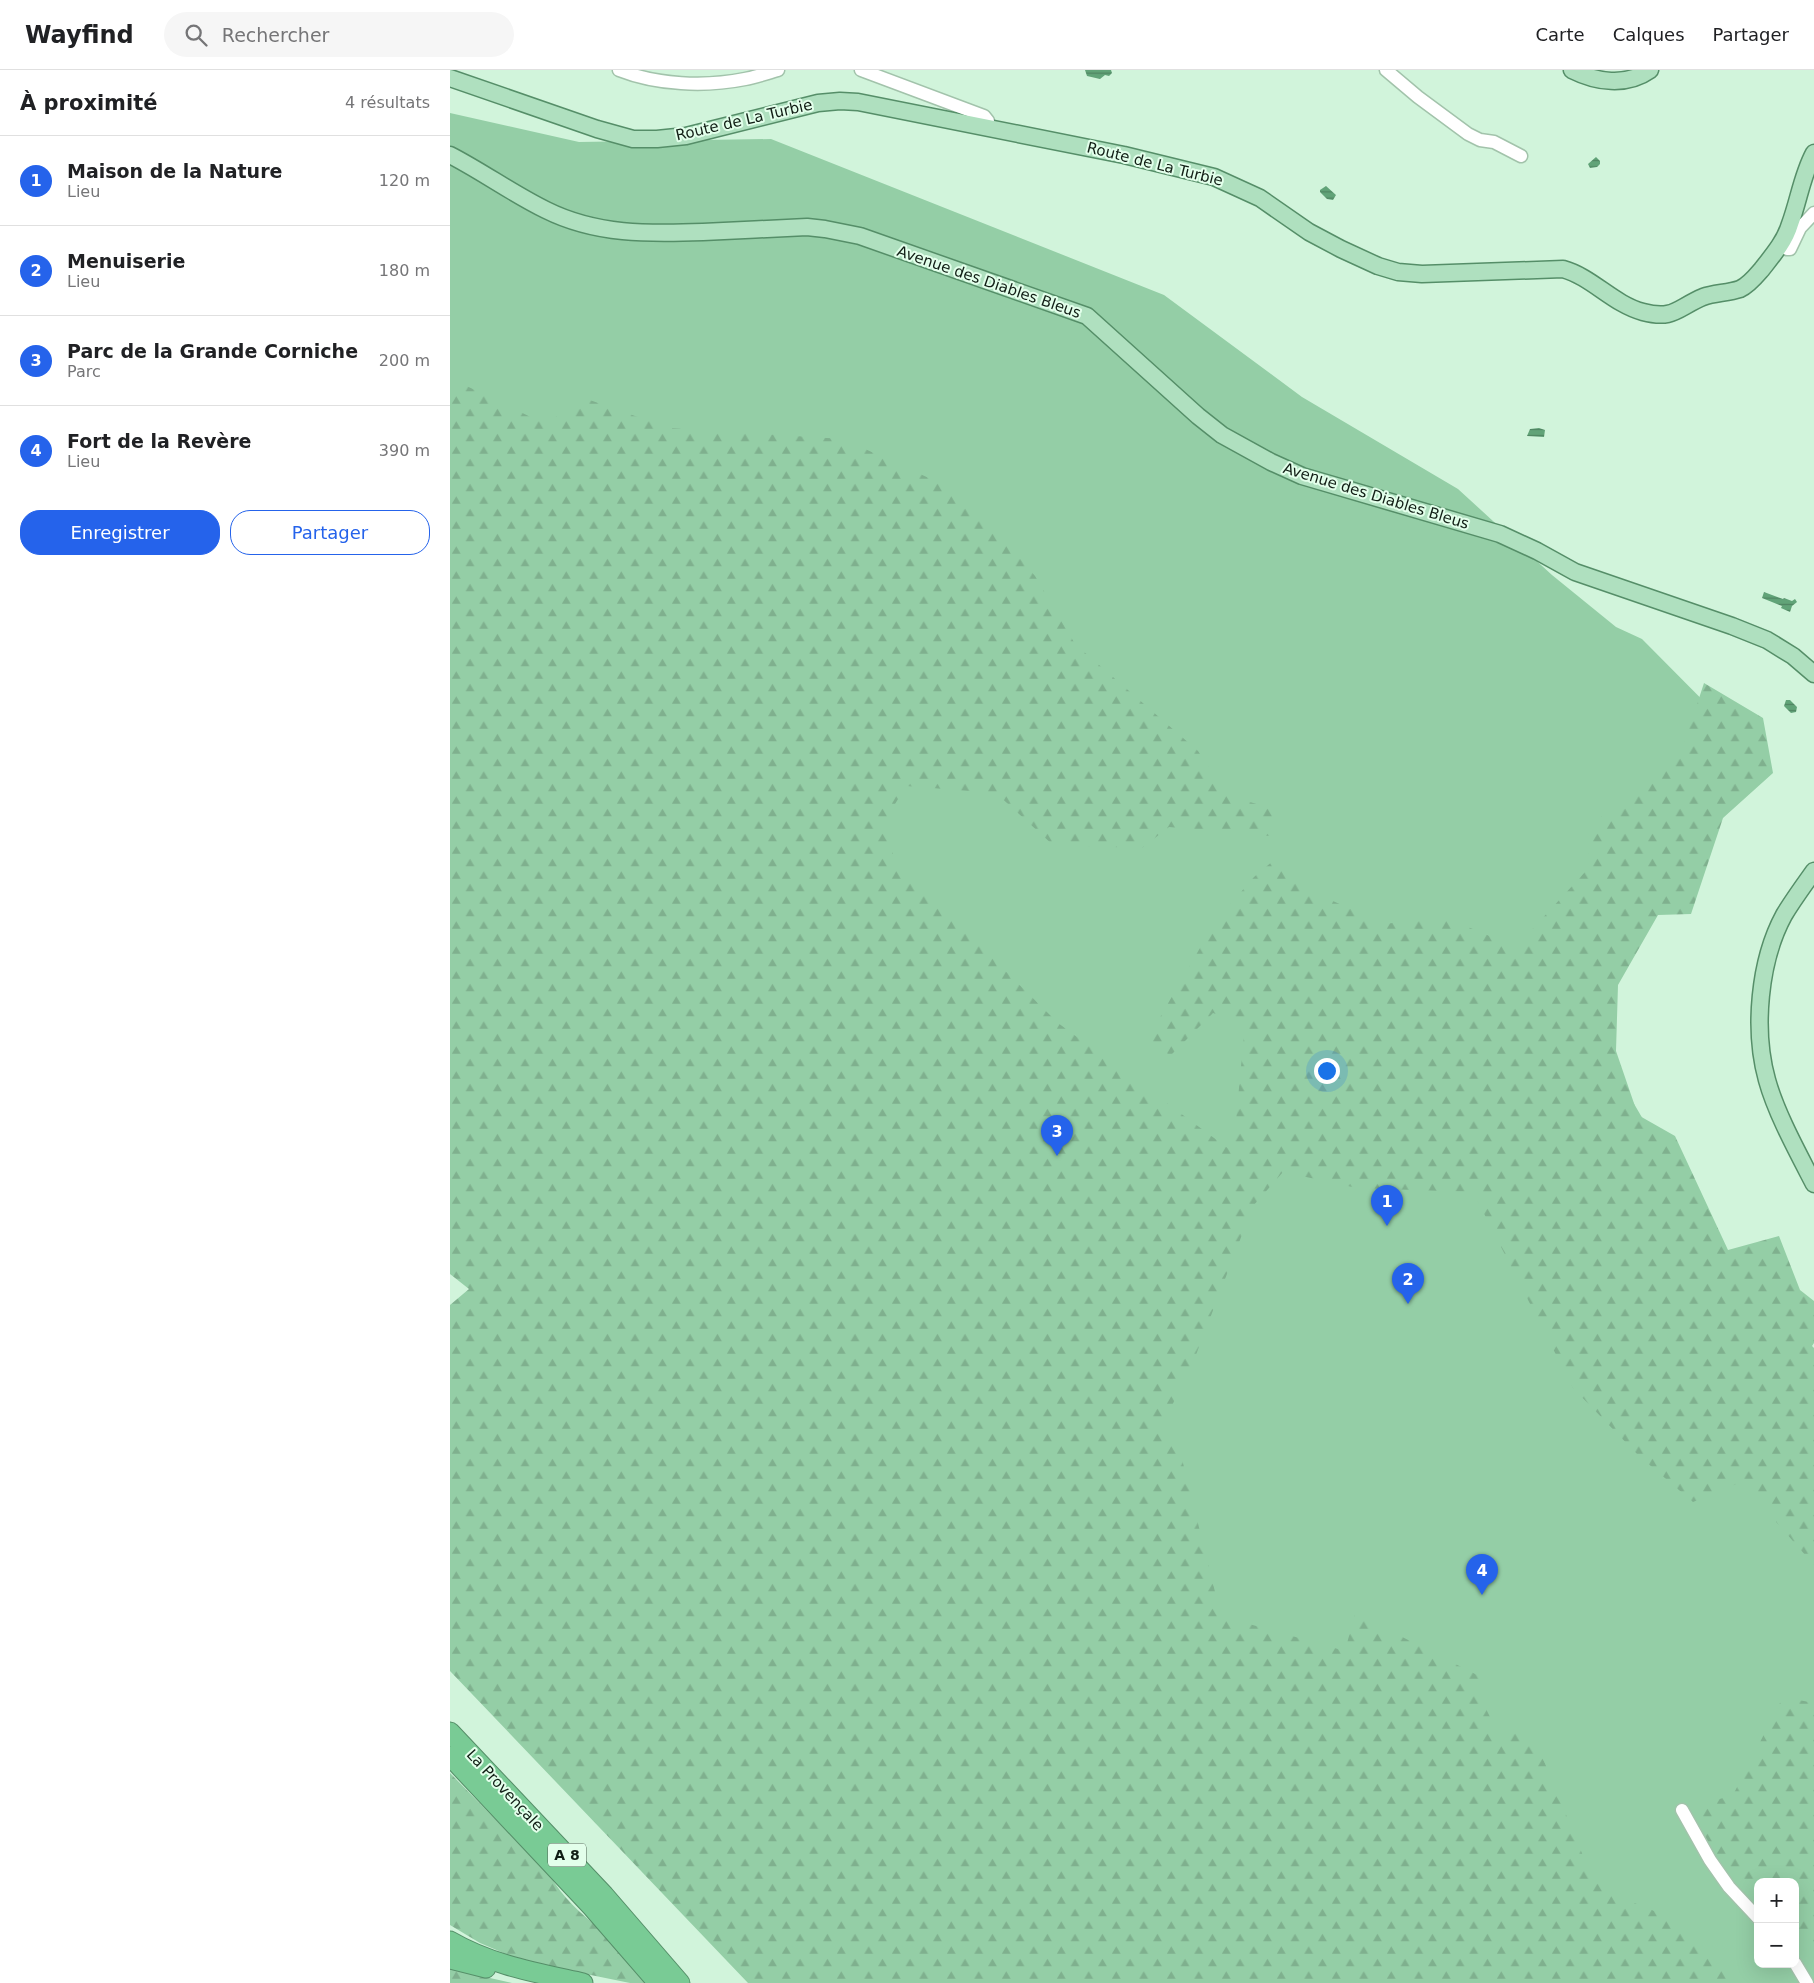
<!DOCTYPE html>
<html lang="fr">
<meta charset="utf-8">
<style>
:root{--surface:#fff;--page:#f6f6f6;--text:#202124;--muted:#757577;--line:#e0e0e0;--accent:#2563eb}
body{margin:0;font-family:"DejaVu Sans",sans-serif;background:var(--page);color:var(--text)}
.controls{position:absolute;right:15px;bottom:15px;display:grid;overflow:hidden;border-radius:10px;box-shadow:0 5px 20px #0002}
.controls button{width:45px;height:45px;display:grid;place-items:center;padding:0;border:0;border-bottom:1px solid var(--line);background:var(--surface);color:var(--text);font:25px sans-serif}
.you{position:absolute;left:876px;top:1000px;width:18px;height:18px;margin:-12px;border:4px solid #fff;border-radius:50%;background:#1a73e8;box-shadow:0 0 0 8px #1a73e833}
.badge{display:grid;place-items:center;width:32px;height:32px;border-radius:50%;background:var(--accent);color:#fff;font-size:16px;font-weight:700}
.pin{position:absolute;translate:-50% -41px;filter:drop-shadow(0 1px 2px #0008)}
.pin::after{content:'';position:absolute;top:26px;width:18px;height:15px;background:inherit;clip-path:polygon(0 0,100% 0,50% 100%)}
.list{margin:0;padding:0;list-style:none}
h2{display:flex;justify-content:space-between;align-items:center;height:65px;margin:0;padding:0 20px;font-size:21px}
h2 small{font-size:16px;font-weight:400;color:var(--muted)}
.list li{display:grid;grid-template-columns:32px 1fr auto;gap:15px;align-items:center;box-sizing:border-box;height:90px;padding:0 20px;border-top:1px solid var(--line)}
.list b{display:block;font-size:19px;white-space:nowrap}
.list p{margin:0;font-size:16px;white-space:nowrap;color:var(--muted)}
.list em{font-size:16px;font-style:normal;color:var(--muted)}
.actions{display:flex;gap:10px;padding:15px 20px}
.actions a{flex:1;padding:11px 0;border:1px solid var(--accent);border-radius:20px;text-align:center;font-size:18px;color:var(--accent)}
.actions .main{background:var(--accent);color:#fff}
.icon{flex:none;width:28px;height:28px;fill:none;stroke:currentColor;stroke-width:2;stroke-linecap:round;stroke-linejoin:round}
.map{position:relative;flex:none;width:1364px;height:1913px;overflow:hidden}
header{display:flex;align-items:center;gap:30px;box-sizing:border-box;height:70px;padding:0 25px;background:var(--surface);border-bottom:1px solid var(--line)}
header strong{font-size:24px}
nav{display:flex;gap:28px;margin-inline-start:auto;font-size:18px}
.search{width:350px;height:45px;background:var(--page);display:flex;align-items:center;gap:12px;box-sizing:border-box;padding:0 18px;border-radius:28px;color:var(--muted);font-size:19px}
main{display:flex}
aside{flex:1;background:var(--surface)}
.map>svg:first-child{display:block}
</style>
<header>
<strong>Wayfind</strong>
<div class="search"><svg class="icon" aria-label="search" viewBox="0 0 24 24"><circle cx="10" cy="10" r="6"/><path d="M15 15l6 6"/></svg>Rechercher</div>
<nav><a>Carte</a><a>Calques</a><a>Partager</a></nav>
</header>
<main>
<aside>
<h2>À proximité<small>4 résultats</small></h2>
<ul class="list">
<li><span class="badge">1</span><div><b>Maison de la Nature</b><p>Lieu</p></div><em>120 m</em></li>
<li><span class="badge">2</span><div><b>Menuiserie</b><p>Lieu</p></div><em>180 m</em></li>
<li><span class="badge">3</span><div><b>Parc de la Grande Corniche</b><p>Parc</p></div><em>200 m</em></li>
<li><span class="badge">4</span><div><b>Fort de la Revère</b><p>Lieu</p></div><em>390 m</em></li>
</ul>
<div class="actions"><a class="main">Enregistrer</a><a>Partager</a></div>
</aside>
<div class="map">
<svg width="1364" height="1913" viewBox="0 0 1364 1913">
<defs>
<pattern id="forest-firs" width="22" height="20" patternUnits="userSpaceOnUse" patternTransform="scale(1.25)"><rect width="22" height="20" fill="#94cea6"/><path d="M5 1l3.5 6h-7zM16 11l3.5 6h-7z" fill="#7fb08e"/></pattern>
<pattern id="water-rules" width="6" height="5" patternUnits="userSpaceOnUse" patternTransform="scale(1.25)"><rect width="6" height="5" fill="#61a378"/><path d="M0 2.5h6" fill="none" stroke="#4f8461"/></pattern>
</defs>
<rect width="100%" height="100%" fill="#d1f4db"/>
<path fill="#94cea6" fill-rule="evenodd" d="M0 43 129 72 321 69 714 225 852 327 1008 419 1102 505 1166 557 1192 569 1314 692 1181 836 1153 981 1349 1315 1364 1331V1913H330L35 1223 0 1191ZM1308 1812H1345V1894H1308Z"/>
<path fill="url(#forest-firs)" d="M0 308 95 354 134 328 219 358 393 369 514 424 585 506 625 574 748 681 777 725 829 741 820 766 719 757 692 778 603 775 546 723 456 716 434 752 445 792 608 953 783 1082 795 954 763 943 721 985 694 975 765 852 804 807 824 790 854 818 934 854 994 847 1066 877 1135 802 1145 752 1233 677 1254 613 1313 648 1323 703 1273 748 1241 844 1208 845 1168 915 1166 981 1188 1045 1225 1066 1278 1180 1329 1166 1350 1220 1364 1231V1273L1362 1276 1364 1278V1495L1291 1412 1243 1432 1188 1385 1123 1318 1023 1122 907 1118 833 1102 803 1136 739 1303 709 1360 731 1385 771 1546 895 1581 905 1543 1033 1608 1028 1623 1048 1663H1070L1089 1679 1136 1793 1177 1830 1229 1851 1246 1876 1280 1908 1276 1913H298L0 1601V1235L19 1219 0 1204Z
M1333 1627 1359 1632 1364 1627V1884L1345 1867V1812H1308V1832L1285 1811 1250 1763 1243 1737 1283 1725Z
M0 1703 100 1805C112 1828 132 1844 152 1861 169 1876 183 1896 198 1913H180L72 1891 30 1873 0 1855Z
M0 1899 62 1913H0Z"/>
<path fill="url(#water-rules)" d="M635 0H661L662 3 659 6 655 5 650 9 637 6Z
M1146 87 1150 91V94L1147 97 1140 98 1138 94Z
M876 116 886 125 883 130 877 129 870 122V120Z
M1089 358 1095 360 1094 367 1077 366 1080 359Z
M1314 522 1333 529 1334 528 1342 531 1345 529 1347 532 1342 536 1340 542 1331 538 1332 536 1312 528Z
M1336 630H1340L1347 637 1346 642 1341 643 1334 636Z"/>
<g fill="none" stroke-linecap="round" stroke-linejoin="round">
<defs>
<path id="minor" d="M169 0C207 15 255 17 295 9 306 7 317 3 328 0
M411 0 534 46 538 51V58
M936 0 968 27 1018 64 1030 70 1044 72 1071 86
M1330 176 1337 179H1340L1350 158 1364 143
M1232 1740 1260 1790 1279 1817 1308 1848
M1345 1893 1357 1913"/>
<path id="major" d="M1122 0C1146 12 1176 17 1200 0
M0 8 147 59 183 69H207L236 66 368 33 390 31 408 32 674 85 764 107 810 128 859 162 891 179 928 196 948 202 972 204 1113 199C1142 207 1163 234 1193 242 1224 250 1227 238 1253 227 1264 223 1278 223 1290 219 1299 215 1306 206 1312 199 1323 185 1335 171 1340 154 1349 130 1352 105 1364 83
M0 85C33 102 63 124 96 140 146 165 199 164 253 162 288 160 322 159 357 157L375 159 410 166 637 246 748 346 772 365 821 392 852 406 1050 464 1087 481 1125 502 1282 556 1317 570 1343 586 1364 604
M1364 801C1354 815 1343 830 1334 845 1309 891 1303 960 1317 1010 1326 1043 1348 1083 1364 1114"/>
<path id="highway" d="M0 1662 154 1825 230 1913
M0 1686 142 1837 208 1913
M0 1871C41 1895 88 1903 133 1913
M0 1889 36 1898"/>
</defs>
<use href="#minor" stroke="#a2c3ab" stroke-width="15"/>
<use href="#major" stroke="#558e68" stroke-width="19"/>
<use href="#highway" stroke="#558e68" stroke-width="21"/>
<use href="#minor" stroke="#fff" stroke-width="12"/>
<use href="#major" stroke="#afe0bf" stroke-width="16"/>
<use href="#highway" stroke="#79cb95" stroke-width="19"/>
</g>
<g text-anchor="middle" stroke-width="4" stroke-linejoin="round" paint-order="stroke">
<rect fill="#e3ffeb" stroke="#506255" stroke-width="1" x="98" y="1773.5" width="38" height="23" rx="4"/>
<g font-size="14" font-weight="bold" fill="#111e15">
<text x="117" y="1790">A 8</text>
</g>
<g font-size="15" fill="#111e15" stroke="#e3ffeb">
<text transform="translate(294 50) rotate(-13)" y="5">Route de La Turbie</text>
<text transform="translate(705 94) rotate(14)" y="5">Route de La Turbie</text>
<text transform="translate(539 212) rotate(19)" y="5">Avenue des Diables Bleus</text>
<text transform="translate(926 426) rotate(17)" y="5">Avenue des Diables Bleus</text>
<text transform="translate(55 1720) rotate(47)" y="5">La Provençale</text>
</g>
</g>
</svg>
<div class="controls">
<button>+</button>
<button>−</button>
</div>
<div class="you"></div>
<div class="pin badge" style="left:937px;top:1156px">1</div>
<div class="pin badge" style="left:958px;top:1234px">2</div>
<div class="pin badge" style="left:607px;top:1086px">3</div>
<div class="pin badge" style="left:1032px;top:1525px">4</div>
</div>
</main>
